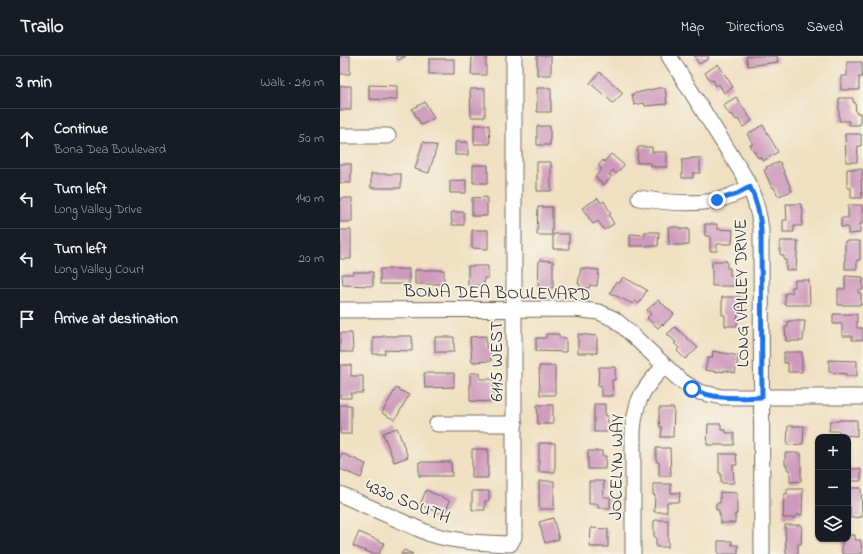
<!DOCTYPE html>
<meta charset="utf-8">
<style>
:root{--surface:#171b24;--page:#242831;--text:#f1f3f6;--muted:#9ea1a6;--line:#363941}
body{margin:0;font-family:"Indie Flower",sans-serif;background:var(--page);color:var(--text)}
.controls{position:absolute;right:12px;bottom:12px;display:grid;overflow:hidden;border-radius:8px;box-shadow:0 1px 3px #0004}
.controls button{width:36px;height:36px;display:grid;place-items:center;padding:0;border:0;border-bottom:1px solid var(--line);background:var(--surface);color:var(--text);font:20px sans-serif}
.stop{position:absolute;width:12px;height:12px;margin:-9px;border:3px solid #1a73e8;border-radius:50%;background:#fff}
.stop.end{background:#1a73e8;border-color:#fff;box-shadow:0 1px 4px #0008}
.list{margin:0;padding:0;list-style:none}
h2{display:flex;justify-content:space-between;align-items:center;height:52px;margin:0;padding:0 16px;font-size:17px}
h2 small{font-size:13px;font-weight:400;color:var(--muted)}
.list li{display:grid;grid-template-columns:26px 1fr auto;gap:12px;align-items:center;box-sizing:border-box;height:60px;padding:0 16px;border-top:1px solid var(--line)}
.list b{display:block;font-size:15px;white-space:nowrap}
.list p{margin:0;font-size:13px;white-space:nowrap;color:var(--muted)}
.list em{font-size:13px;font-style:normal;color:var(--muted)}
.icon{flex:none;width:22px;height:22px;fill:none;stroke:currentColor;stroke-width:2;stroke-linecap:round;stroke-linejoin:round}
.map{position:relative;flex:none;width:523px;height:498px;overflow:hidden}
header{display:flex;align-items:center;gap:24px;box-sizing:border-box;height:56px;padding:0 20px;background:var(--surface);border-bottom:1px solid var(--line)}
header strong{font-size:19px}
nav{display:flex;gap:22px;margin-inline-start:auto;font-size:14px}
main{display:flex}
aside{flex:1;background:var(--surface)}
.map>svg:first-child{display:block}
</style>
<header>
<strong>Trailo</strong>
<nav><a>Map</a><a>Directions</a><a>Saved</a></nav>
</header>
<main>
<aside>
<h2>3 min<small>Walk · 210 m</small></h2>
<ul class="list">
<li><svg class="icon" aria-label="ahead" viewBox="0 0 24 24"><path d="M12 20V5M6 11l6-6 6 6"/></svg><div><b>Continue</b><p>Bona Dea Boulevard</p></div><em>50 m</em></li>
<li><svg class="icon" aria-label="left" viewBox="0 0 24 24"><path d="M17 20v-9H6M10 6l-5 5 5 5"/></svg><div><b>Turn left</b><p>Long Valley Drive</p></div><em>140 m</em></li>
<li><svg class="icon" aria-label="left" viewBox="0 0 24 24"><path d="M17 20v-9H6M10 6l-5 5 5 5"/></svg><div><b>Turn left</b><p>Long Valley Court</p></div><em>20 m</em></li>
<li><svg class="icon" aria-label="arrive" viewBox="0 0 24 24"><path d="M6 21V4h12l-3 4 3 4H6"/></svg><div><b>Arrive at destination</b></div></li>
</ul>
</aside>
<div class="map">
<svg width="523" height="498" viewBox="0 0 523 498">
<rect width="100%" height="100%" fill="#f7f3e8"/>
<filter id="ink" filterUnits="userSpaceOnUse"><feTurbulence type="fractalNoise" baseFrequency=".025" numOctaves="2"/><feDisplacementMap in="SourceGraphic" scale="8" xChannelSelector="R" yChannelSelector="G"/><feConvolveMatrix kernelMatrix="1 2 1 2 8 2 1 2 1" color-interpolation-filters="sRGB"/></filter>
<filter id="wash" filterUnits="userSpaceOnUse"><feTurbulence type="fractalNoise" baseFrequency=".012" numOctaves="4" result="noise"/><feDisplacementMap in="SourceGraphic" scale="16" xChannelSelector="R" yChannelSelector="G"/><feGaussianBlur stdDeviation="0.9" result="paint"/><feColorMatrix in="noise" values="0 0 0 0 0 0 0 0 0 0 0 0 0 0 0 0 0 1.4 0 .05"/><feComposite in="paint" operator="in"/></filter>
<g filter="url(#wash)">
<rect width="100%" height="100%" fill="#f0e0c1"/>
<g id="blocks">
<path fill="#ce9abc" d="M0 0H10V18H0Z
M56 0H66L58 4Z
M132 0H148V2H146V19H131Z
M197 0H211V19H197Z
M354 0H368L369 2 359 8Z
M406 0H437L438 6 408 10Z
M89 3H114V18H89Z
M507 6H522V21H519V34H501V20H507Z
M378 8 393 31 384 37 379 28 376 30 373 24 371 25 365 17Z
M260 16 283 37 273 47 250 27Z
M29 29 57 30V44L29 43Z
M0 30H11V54H0Z
M197 32H211V56H197Z
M318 32H325L327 48 305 50 304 47 294 49 292 38Z
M130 33H145V61H131Z
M396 41 412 65 403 71 398 63 396 64 392 58 390 59 383 49Z
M499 42H513V46H515L516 57H520V69H509V65H499Z
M85 46 94 62 81 69 72 53Z
M134 69H149L150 88H134Z
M423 69 438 96 423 105 420 101 418 102 410 89 413 88 407 78Z
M197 70H210V89H197Z
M505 78H521V90H518L517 106H506Z
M83 86 97 90 89 117 75 113Z
M115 86H128V99H115Z
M298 91H312V96H327V111H314V110H311V107H297Z
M271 98 284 109 276 118 273 114 269 119 272 120 264 129 255 121 262 113 258 110 263 104 264 106Z
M351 102H360V117H353V122H342V104L351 103Z
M197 106H211V135H197Z
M440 106 452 135 438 140 434 131 432 132 424 114 427 113 426 111Z
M0 108H11V127H0Z
M133 109H148V127H133Z
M507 113H522V124H521L522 142H511V132H507Z
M31 118H61V132H31Z
M126 124V137H110V125Z
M147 141V160H132V142Z
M0 142H12V166H0Z
M258 142 261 147 264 145 271 158 269 159 274 168 264 174 258 165 253 168 242 152Z
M446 148H461V152H463L462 170H454V176H443V164H447Z
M508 149H522V168H520V177L508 178V171H501V162H508Z
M198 151H212V179H197Z
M111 156H124V169H112Z
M365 168H377V173L393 174 392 188H377V195H370V180H365Z
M328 171H340V173H349V189H329Z
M0 174H11V203H0Z
M132 174H148V193L132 192Z
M305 176H319L318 190H290V178L305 179Z
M213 178H229V193H213Z
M440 185H458L456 214H446V204H444V200L440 198Z
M505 185H520V204H517V213H505Z
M199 204 213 205V232L198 231Z
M372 205H387V212H390V219H397V230H372Z
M128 210H148V222H144V230H128Z
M241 212 259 214 257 230 250 229 249 232 240 231V228H238Z
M40 213H69V228H40Z
M75 214H104V228H75Z
M13 216H33V230L3 229 2 218H13Z
M505 220 523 221V234H518V237H521V249H498V233H505Z
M283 221 307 234 299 248 295 245 293 248 270 237 276 226 279 228Z
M455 224H469L470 249H445V237H452V231H455Z
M382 241H400V253H398L397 270H385V259H382Z
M318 244 334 258 323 269 322 268 318 272 307 262 311 258 307 254Z
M493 258H517V272H523V284H512V280H502V268H493Z
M448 265H465L463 285H446L445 271H448Z
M335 271 358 292 345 303 337 295 339 292 334 287 336 286 327 278Z
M0 277H12L13 296H0Z
M206 278H219V282H226V296L196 295V282H206Z
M238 278 257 280V297H238Z
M43 280H72V295L45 294V298H33V281H43Z
M146 280V291H150L151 305 132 306 130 281Z
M95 281H114V296H95Z
M373 295 399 300 395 317 384 314V316L378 315V316L365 314 368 302H372Z
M444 296H462V316H448V307H444Z
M489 304 517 305V320H506V318L489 316Z
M0 309H11V320H23V337H11V342H0Z
M199 310H215V339H200Z
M259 311H275V324H272L273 340H261V330H258Z
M84 317H114V331L85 332Z
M130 317H140V323H153V346L130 345Z
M56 332 69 339 55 364 42 357Z
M254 348H265V359H267V365H269V376H254Z
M0 349H11V378H0Z
M197 349H213V368H198Z
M319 352H334L333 381H321L322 371H320L319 364Z
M499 364H517V380L499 379V375H489L490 365H499Z
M368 368H381V374H386V377H394V389H367Z
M448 370H464L463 388 447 389Z
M57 372 68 401 54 406 43 377Z
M199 387H215V416H199Z
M316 392H330L331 420H319V406H317L316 403Z
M132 393H148V422H132Z
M248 395H262V400H266L265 413H248Z
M1 397 26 408 21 422 0 413Z
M445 397H461V425L450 426V415L447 413V409H445Z
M379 398H396L397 409H393L394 427H381V417H379Z
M79 406H111L112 420H79Z
M508 409H510V413H521V425H508Z
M199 425H214V453H199Z
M249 425H264L263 441H270V452H258V448H249Z
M313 428H331V437H340L339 446H327V456H314L315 439H313Z
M508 432H521L522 461 510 462V451H508Z
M447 433H463L462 459H456V462H443L444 438H447Z
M86 434 110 445 104 459 80 449Z
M132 435H149V445H145V454H132Z
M380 436 397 437V458H395V467H380V458H379V454H376V447H380Z
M213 462 219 483 205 487 199 466Z
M316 464H328V491H316V481H314V465Z
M445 469H462L461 488H458V498H446Z
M251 472 268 473V491H250Z
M19 476 44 487 39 498H33L13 490Z
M508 479H515V484H521L522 498H502V483H508Z
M378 485H392V489H398V498H378Z
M64 494 73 498H61Z"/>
</g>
</g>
<g filter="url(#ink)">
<use href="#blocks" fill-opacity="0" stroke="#706a60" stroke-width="1"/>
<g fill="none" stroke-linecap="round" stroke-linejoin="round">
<defs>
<path id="minor" d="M329 0 404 120C414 138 419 154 421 174L422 498
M0 80H48
M299 142C322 146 355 149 378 144 389 141 400 136 410 131
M0 254 235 253 259 256 274 263 286 273 340 324 359 336 382 341H523
M97 368H175
M0 438 90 478C117 486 142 487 170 488L174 481V0
M293 498V376C295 343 303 333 324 310"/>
</defs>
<use href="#minor" stroke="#706a60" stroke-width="17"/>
<use href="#minor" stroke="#fff" stroke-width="15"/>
</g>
</g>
<g fill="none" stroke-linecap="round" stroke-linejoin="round" filter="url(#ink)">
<path stroke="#1a73e8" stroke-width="5" d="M352 333C374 344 398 342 422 341L421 174C420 159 417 145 410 131L397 138 377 144"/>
</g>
<g text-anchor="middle" stroke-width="3.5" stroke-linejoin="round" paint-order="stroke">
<g font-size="18" fill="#2b2b2b" stroke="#f7f3e8">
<text transform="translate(157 236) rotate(1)" y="6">BONA DEA BOULEVARD</text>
<text transform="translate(401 237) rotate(-91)" y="6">LONG VALLEY DRIVE</text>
<text transform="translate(156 305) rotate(-90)" y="6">6115 WEST</text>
<text transform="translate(276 411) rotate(-89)" y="6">JOCELYN WAY</text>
<text transform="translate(68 445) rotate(22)" y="6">4330 SOUTH</text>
</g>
</g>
</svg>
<div class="controls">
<button>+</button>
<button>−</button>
<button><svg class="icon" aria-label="layers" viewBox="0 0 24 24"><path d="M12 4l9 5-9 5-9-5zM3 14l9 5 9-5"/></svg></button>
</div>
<div class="stop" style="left:352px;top:333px"></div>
<div class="stop end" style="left:377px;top:144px"></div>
</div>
</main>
